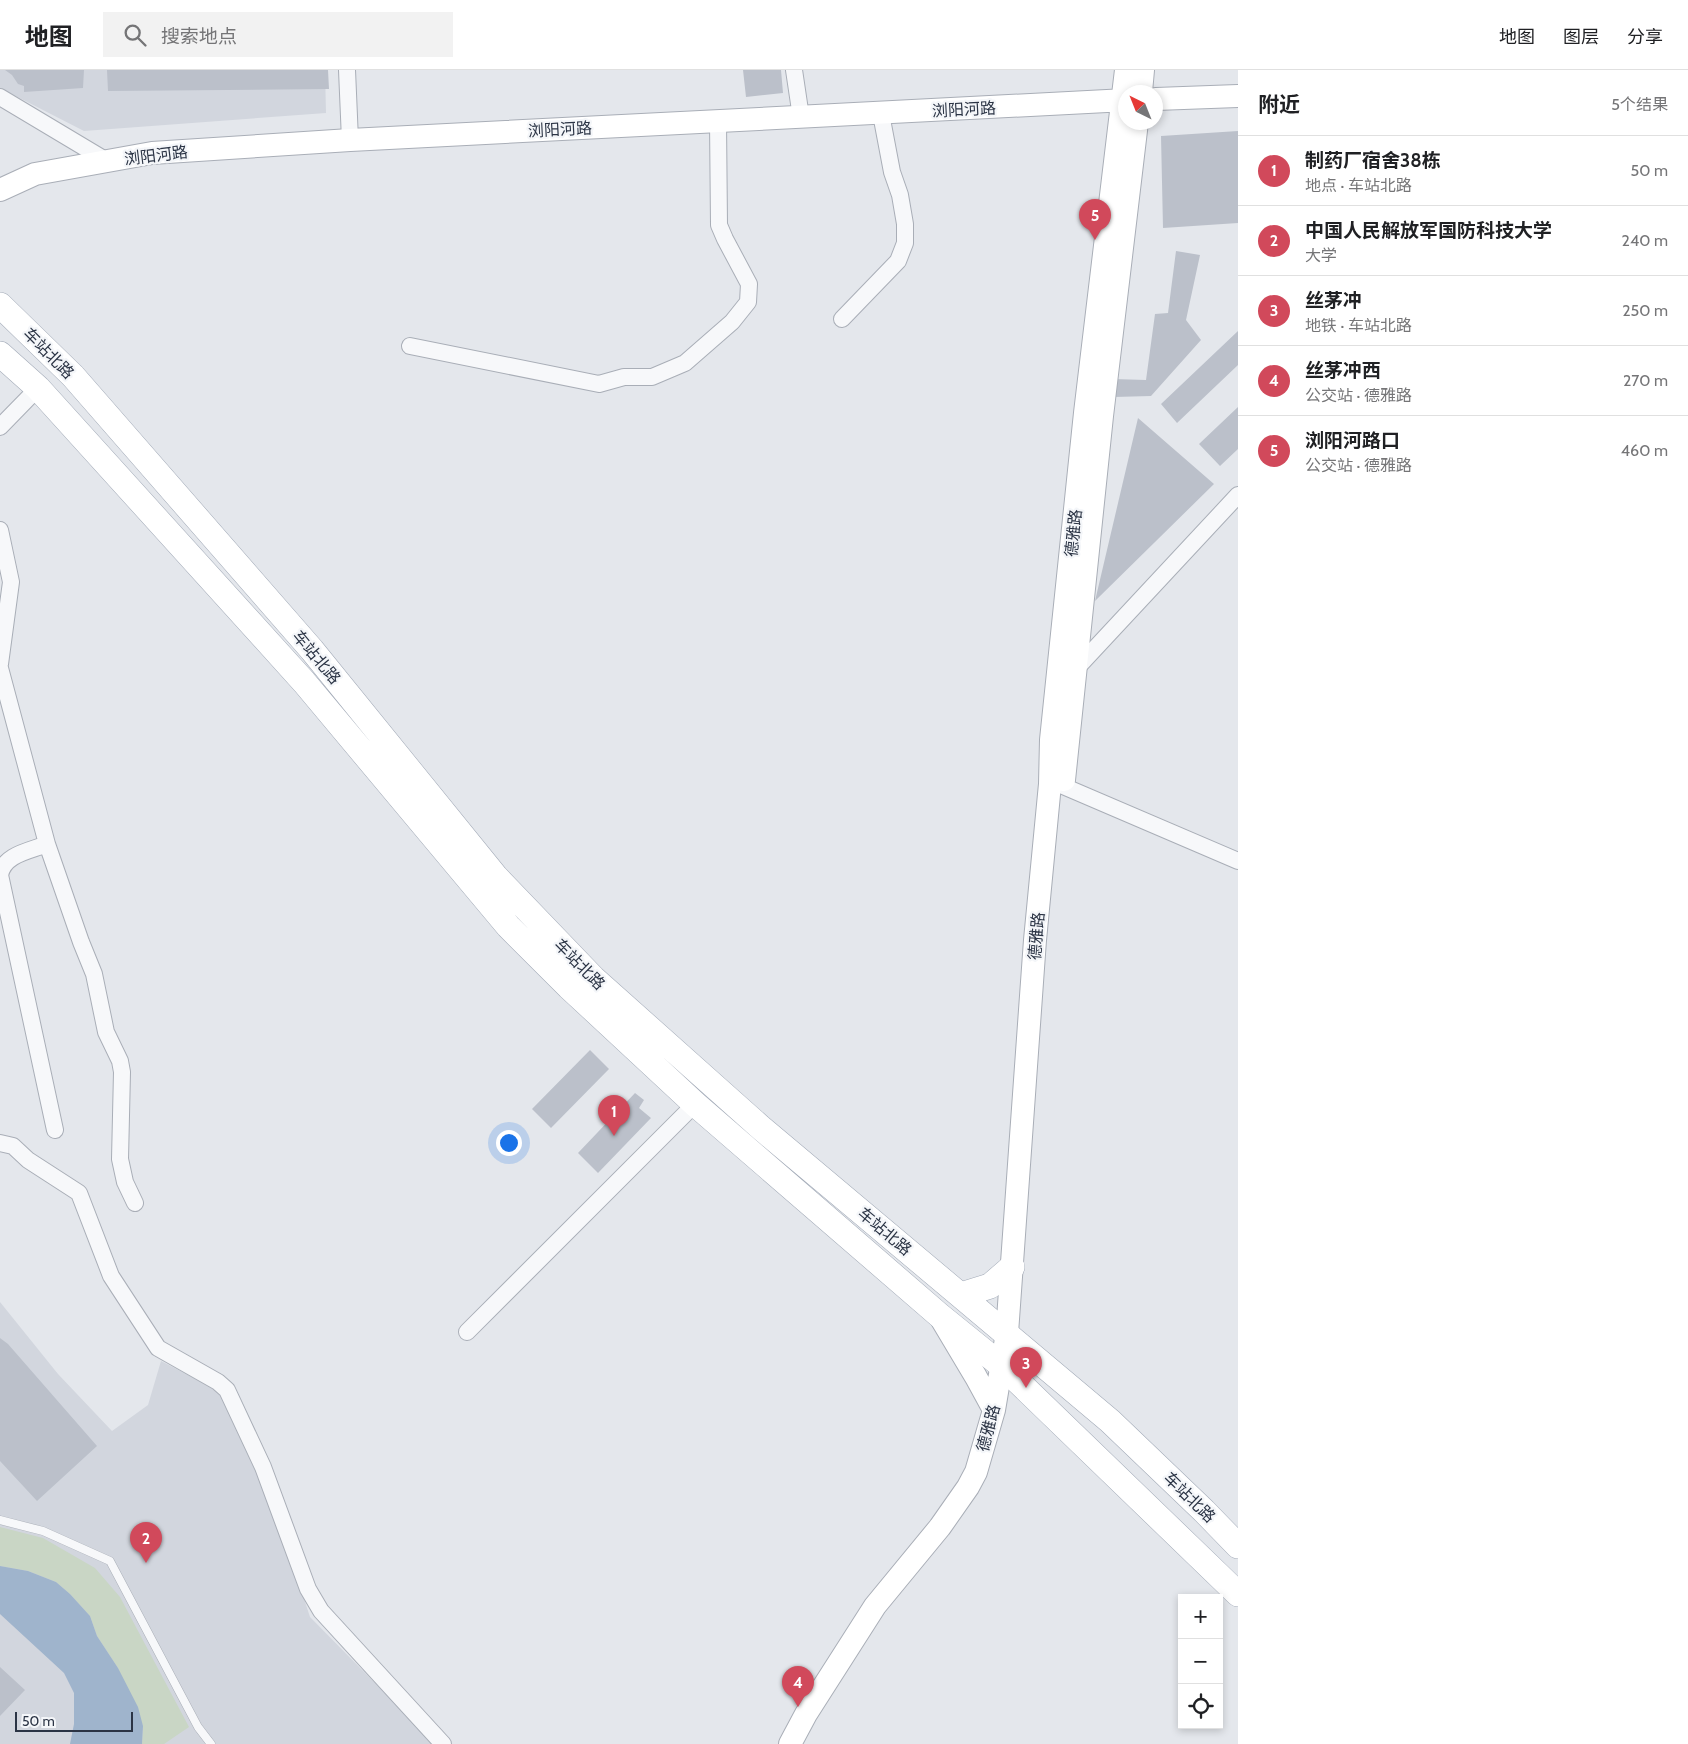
<!DOCTYPE html>
<html lang="zh">
<meta charset="utf-8">
<style>
:root{--surface:#fff;--page:#f2f2f2;--text:#202124;--muted:#757577;--line:#e0e0e0;--accent:#d1495b}
body{margin:0;font-family:Cabin,"Noto Sans SC",sans-serif;background:var(--page);color:var(--text)}
.controls{position:absolute;right:15px;bottom:15px;display:grid;overflow:hidden;border-radius:0px;box-shadow:0 2px 8px #0003}
.controls button{width:45px;height:45px;display:grid;place-items:center;padding:0;border:0;border-bottom:1px solid var(--line);background:var(--surface);color:var(--text);font:25px sans-serif}
.compass{position:absolute;left:1118px;top:15px;width:45px;height:45px;border-radius:50%;background:var(--surface);box-shadow:0 2px 8px #0003;rotate:317deg}
.scale{position:absolute;left:15px;bottom:12px;width:118px;box-sizing:border-box;padding-left:5px;border:2px solid #2b3445;border-top:0;font-size:14px;line-height:18px;white-space:nowrap;color:#2b3445;-webkit-text-stroke:4px #f4f6f9;paint-order:stroke}
.you{position:absolute;left:508px;top:1072px;width:18px;height:18px;margin:-12px;border:4px solid #fff;border-radius:50%;background:#1a73e8;box-shadow:0 0 0 8px #1a73e833}
.badge{display:grid;place-items:center;width:32px;height:32px;border-radius:50%;background:var(--accent);color:#fff;font-size:16px;font-weight:700}
.pin{position:absolute;translate:-50% -41px;filter:drop-shadow(0 1px 2px #0008)}
.pin::after{content:'';position:absolute;top:26px;width:18px;height:15px;background:inherit;clip-path:polygon(0 0,100% 0,50% 100%)}
.list{margin:0;padding:0;list-style:none}
h2{display:flex;justify-content:space-between;align-items:center;height:65px;margin:0;padding:0 20px;font-size:21px}
h2 small{font-size:16px;font-weight:400;color:var(--muted)}
.list li{display:grid;grid-template-columns:32px 1fr auto;gap:15px;align-items:center;box-sizing:border-box;height:70px;padding:0 20px;border-top:1px solid var(--line)}
.list b{display:block;font-size:19px;white-space:nowrap}
.list p{margin:0;font-size:16px;white-space:nowrap;color:var(--muted)}
.list em{font-size:16px;font-style:normal;color:var(--muted)}
.icon{flex:none;width:28px;height:28px;fill:none;stroke:currentColor;stroke-width:2;stroke-linecap:round;stroke-linejoin:round}
.map{position:relative;flex:none;width:1238px;height:1674px;overflow:hidden}
header{display:flex;align-items:center;gap:30px;box-sizing:border-box;height:70px;padding:0 25px;background:var(--surface);border-bottom:1px solid var(--line)}
header strong{font-size:24px}
nav{display:flex;gap:28px;margin-inline-start:auto;font-size:18px}
.search{width:350px;height:45px;background:var(--page);display:flex;align-items:center;gap:12px;box-sizing:border-box;padding:0 18px;border-radius:0px;color:var(--muted);font-size:19px}
main{display:flex}
aside{flex:1;background:var(--surface)}
.map>svg:first-child{display:block}
</style>
<header>
<strong>地图</strong>
<div class="search"><svg class="icon" aria-label="search" viewBox="0 0 24 24"><circle cx="10" cy="10" r="6"/><path d="M15 15l6 6"/></svg>搜索地点</div>
<nav><a>地图</a><a>图层</a><a>分享</a></nav>
</header>
<main>
<div class="map">
<svg width="1238" height="1674" viewBox="0 0 1238 1674">
<rect width="100%" height="100%" fill="#e4e7ec"/>
<path fill="#d2d6de" d="M0 0H325L326 43 84 61 0 18Z
M0 1232 58 1304 112 1361 148 1335 161 1291 217 1320 240 1361 274 1438 310 1547 435 1674H0Z"/>
<path fill="#c9d6c5" d="M0 1457 43 1468 95 1498 120 1527 189 1657 164 1674H142L143 1656 118 1598 97 1566 90 1546 70 1524 56 1512 28 1501 0 1496Z"/>
<path fill="#9fb4cc" d="M0 1496 28 1501 56 1512 70 1524 90 1546 97 1566 118 1598 138 1637 143 1656 142 1674H70L74 1654V1623L64 1603 0 1544Z"/>
<path fill="#bbc0ca" d="M5 0H84L83 18 24 22V16L18 14 12 5Z
M107 0H328L329 19 108 21Z
M743 0H781L783 23 746 27Z
M1238 61V153L1163 158 1161 66Z
M1176 181 1200 185 1186 250 1201 270 1151 326 1114 327 1113 309 1146 310 1155 244 1168 243Z
M1238 261V295L1177 353 1161 334Z
M1238 337V379L1220 396 1199 374Z
M1138 348 1214 414 1095 531Z
M590 980 609 999 551 1058 532 1039Z
M635 1023 644 1030 639 1038 651 1048 598 1103 578 1083Z
M0 1268 8 1274 97 1376 37 1431 0 1391Z
M0 1597 25 1620 0 1646Z"/>
<g fill="none" stroke-linecap="round" stroke-linejoin="round">
<defs>
<path id="lane" d="M0 1450 43 1461 110 1491 198 1657 211 1674"/>
<path id="street" d="M347 0 350 70
M794 0 801 47
M0 27 107 91
M842 249 898 191 905 173V154L900 125 892 102 881 44
M410 276 599 314 624 307H652L685 293 732 252 748 232 749 214 725 169 719 155 718 52
M0 357 38 318
M0 460 11 512 0 594
M0 598 47 774C30 781 4 784 0 805L55 1060
M1074 601 1238 425
M1063 716 1238 791
M47 774 81 872 94 904 106 962 120 991 122 1002 120 1089 125 1112 135 1133
M0 1073 13 1076 28 1090 79 1123 111 1206 158 1278 218 1312 227 1320 263 1397 308 1519 321 1541 443 1674
M467 1262 695 1034"/>
<path id="secondary" d="M1141 22 1143 0
M1156 29 1238 26
M0 120 35 104 152 83 350 70 1126 30
M1064 710 1102 346 1137 52
M942 1250 976 1307 994 1340
M790 1674 806 1644 875 1536 940 1457 968 1417 976 1402 994 1340 1007 1263 1035 870 1050 714 1051 670 1085 343 1126 0"/>
<path id="primary" d="M0 235 73 306 312 580 496 807 593 908 760 1057 1110 1351 1204 1441 1238 1476
M0 284 38 318 304 612 508 856 569 917 695 1034 939 1245 1002 1296 1238 1524
M961 1225 990 1216 1012 1197"/>
</defs>
<use href="#lane" stroke="#a9aeb7" stroke-width="9"/>
<use href="#street" stroke="#a9aeb7" stroke-width="18"/>
<use href="#secondary" stroke="#a9aeb7" stroke-width="24"/>
<use href="#primary" stroke="#a3abb8" stroke-width="26"/>
<use href="#lane" stroke="#f7f8fa" stroke-width="8"/>
<use href="#street" stroke="#f7f8fa" stroke-width="16"/>
<use href="#secondary" stroke="#fff" stroke-width="22"/>
<use href="#primary" stroke="#fff" stroke-width="25"/>
</g>
<g text-anchor="middle" stroke-width="4.5" stroke-linejoin="round" paint-order="stroke">
<g font-size="16" fill="#2b3445" stroke="#f4f6f9">
<text transform="translate(964 39) rotate(-3)" y="6">浏阳河路</text>
<text transform="translate(560 59) rotate(-3)" y="6">浏阳河路</text>
<text transform="translate(156 85) rotate(-7)" y="6">浏阳河路</text>
<text transform="translate(49 283) rotate(45)" y="6">车站北路</text>
<text transform="translate(1073 463) rotate(-84)" y="6">德雅路</text>
<text transform="translate(317 587) rotate(50)" y="6">车站北路</text>
<text transform="translate(1036 866) rotate(-85)" y="6">德雅路</text>
<text transform="translate(580 894) rotate(45)" y="6">车站北路</text>
<text transform="translate(885 1161) rotate(40)" y="6">车站北路</text>
<text transform="translate(988 1358) rotate(-75)" y="6">德雅路</text>
<text transform="translate(1190 1427) rotate(44)" y="6">车站北路</text>
</g>
</g>
</svg>
<div class="controls">
<button>+</button>
<button>−</button>
<button><svg class="icon" aria-label="locate" viewBox="0 0 24 24"><circle cx="12" cy="12" r="6"/><path d="M12 2v4M12 18v4M2 12h4M18 12h4"/></svg></button>
</div>
<svg class="compass" viewBox="-18 -18 36 36"><path d="M0-13l5 13h-10z" fill="#e53935"/><path d="M0 13l5-13h-10z" fill="#757577"/></svg>
<div class="scale">50 m</div>
<div class="you"></div>
<div class="pin badge" style="left:614px;top:1066px">1</div>
<div class="pin badge" style="left:146px;top:1493px">2</div>
<div class="pin badge" style="left:1026px;top:1318px">3</div>
<div class="pin badge" style="left:798px;top:1637px">4</div>
<div class="pin badge" style="left:1095px;top:170px">5</div>
</div>
<aside>
<h2>附近<small>5个结果</small></h2>
<ul class="list">
<li><span class="badge">1</span><div><b>制药厂宿舍38栋</b><p>地点 · 车站北路</p></div><em>50 m</em></li>
<li><span class="badge">2</span><div><b>中国人民解放军国防科技大学</b><p>大学</p></div><em>240 m</em></li>
<li><span class="badge">3</span><div><b>丝茅冲</b><p>地铁 · 车站北路</p></div><em>250 m</em></li>
<li><span class="badge">4</span><div><b>丝茅冲西</b><p>公交站 · 德雅路</p></div><em>270 m</em></li>
<li><span class="badge">5</span><div><b>浏阳河路口</b><p>公交站 · 德雅路</p></div><em>460 m</em></li>
</ul>
</aside>
</main>
